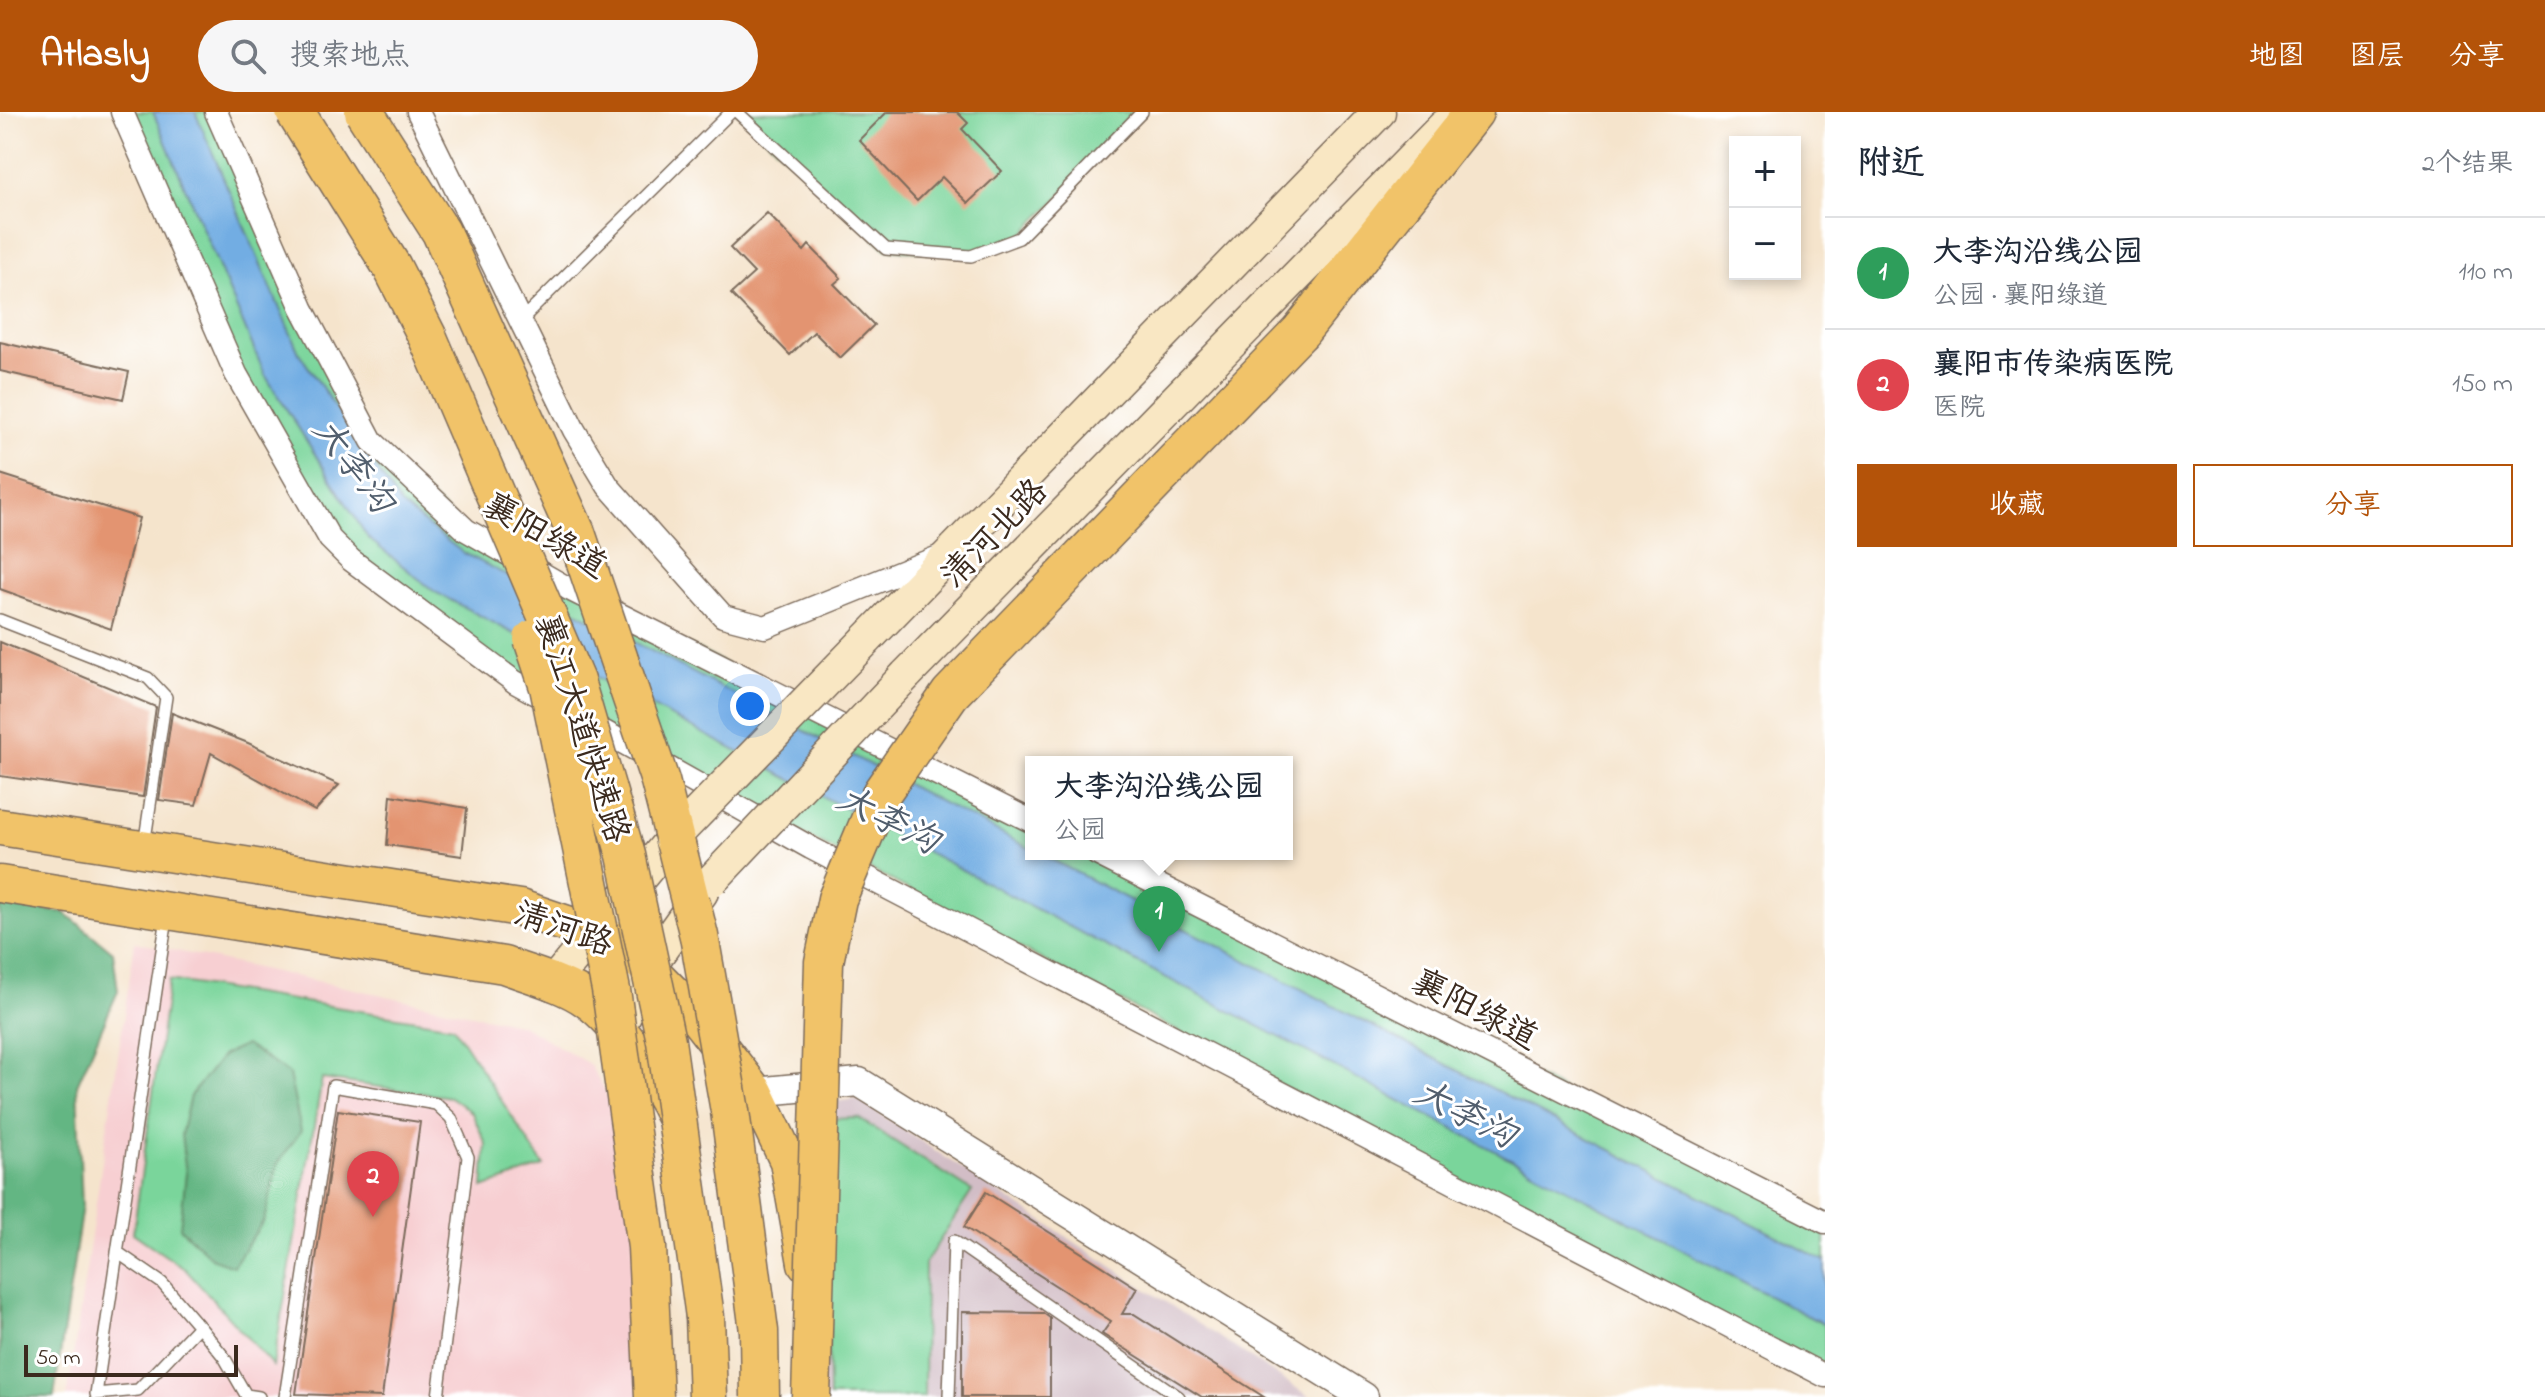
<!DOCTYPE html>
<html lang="zh">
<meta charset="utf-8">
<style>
:root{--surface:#fff;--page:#f6f6f7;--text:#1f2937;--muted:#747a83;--line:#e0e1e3;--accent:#b45309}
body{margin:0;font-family:"Indie Flower","LXGW WenKai TC",sans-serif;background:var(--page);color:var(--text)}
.controls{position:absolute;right:24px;top:24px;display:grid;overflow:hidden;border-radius:0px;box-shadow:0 4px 12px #0003}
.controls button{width:72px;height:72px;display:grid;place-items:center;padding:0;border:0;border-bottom:2px solid var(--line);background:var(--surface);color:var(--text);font:40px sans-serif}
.scale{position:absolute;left:24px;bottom:20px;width:214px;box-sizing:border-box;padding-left:8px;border:4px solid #3b2a1e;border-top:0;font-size:22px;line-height:28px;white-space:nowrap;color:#3b2a1e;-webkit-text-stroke:6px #fff;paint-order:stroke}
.you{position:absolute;left:750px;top:594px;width:28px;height:28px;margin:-20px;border:6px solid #fff;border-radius:50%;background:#1a73e8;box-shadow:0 0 0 12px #1a73e833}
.badge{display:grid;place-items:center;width:52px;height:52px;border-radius:50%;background:var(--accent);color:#fff;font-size:26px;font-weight:700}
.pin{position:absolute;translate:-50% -66px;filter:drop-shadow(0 2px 4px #0008)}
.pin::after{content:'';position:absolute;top:42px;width:28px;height:24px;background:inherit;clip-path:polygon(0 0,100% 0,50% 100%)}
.popup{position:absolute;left:1025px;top:644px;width:268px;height:104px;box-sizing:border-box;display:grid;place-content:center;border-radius:0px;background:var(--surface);filter:drop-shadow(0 2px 6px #0005);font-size:26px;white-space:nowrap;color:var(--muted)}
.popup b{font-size:30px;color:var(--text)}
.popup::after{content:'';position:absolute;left:50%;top:100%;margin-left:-16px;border:16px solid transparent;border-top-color:var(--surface)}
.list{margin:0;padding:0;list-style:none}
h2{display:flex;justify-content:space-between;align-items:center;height:104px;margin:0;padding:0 32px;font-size:34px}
h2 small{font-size:26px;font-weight:400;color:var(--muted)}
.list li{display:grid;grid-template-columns:52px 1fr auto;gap:24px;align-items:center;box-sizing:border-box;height:112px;padding:0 32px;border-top:2px solid var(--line)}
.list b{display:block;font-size:30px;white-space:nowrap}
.list p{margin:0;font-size:26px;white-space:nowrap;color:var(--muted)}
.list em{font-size:26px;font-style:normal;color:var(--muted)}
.actions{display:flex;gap:16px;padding:24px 32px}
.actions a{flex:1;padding:18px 0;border:2px solid var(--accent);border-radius:0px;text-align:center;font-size:28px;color:var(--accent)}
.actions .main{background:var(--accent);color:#fff}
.icon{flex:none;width:44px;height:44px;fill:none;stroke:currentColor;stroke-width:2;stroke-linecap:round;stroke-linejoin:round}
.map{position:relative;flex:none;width:1825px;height:1285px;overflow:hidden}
header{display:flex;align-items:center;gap:48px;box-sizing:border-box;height:112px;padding:0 40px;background:var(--accent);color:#fff}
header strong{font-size:38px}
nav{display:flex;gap:44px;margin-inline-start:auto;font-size:28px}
.search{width:560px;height:72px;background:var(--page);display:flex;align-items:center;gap:20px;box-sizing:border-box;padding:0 28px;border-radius:44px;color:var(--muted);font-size:30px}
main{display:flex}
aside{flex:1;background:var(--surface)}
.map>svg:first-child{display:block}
</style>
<header>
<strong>Atlasly</strong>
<div class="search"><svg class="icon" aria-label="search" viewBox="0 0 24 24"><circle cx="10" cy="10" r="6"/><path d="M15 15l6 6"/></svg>搜索地点</div>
<nav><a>地图</a><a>图层</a><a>分享</a></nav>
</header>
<main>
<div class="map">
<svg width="1825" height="1285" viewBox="0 0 1825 1285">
<rect width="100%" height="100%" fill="#fff"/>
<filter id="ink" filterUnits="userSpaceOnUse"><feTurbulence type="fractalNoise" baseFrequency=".0125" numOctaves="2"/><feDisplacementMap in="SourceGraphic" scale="16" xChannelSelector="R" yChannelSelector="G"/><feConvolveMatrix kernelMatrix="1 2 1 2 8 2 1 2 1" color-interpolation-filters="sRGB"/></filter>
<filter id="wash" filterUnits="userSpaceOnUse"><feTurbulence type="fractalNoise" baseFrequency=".006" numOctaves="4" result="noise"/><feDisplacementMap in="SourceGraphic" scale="32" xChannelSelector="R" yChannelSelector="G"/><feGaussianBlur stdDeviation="1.8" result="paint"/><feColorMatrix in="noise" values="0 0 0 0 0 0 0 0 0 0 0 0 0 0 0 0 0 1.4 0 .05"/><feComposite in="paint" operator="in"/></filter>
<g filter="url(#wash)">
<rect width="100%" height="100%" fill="#f5e4cc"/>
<path fill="#f7cfd2" d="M135 830 522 913 589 952 640 1034 666 1285H67Z"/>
<path fill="#d2bdc6" d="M857 987 1310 1285H823L825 991Z"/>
<path fill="#7ad59b" stroke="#5a805c" stroke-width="2" d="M121 0H216L372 329 466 418 1031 709V742H1097L1825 1110V1260L515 570 351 448 236 262Z
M737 0H1142L1019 126 971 144 886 137Z
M169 868 453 914 544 1054 483 1076 486 1032 472 1001 450 985 322 967 273 1254 186 1158 133 1121Z
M858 1006 972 1079 925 1151 924 1285H829L826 1007Z"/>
<path fill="#63b683" stroke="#4f7050" stroke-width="2" d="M0 794 64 800 113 840 118 879 77 973 82 1094 54 1285H0Z
M246 933 289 962 301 1019 278 1051 264 1108 233 1154 213 1147 180 1116 186 1061 181 1023 190 984 223 943Z"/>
<path fill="#72ade3" stroke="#566c80" stroke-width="2" d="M153 0H195L299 241 401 393 462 440 1031 737V742H1041L1825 1149V1213L435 480 368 426 265 263Z"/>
<g id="blocks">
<path fill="#e39471" d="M887 0H957L968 11 962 17 1002 59 968 91 942 65 917 89 859 28Z
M767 101 804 139 809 133 841 166 834 172 874 213 840 246 814 220 790 243 731 182 754 161 730 136Z
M0 230 129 260 123 287 0 259Z
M0 362 139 406 111 517 0 477Z
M0 530 156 595 143 685 0 664Z
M172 601 248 631 339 673 315 699 211 641 196 693 159 688Z
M391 683 467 696 462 744 387 733Z
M338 998 420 1010 382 1285 296 1282Z
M986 1080 1137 1176 1122 1202H1134L1264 1285H1202L1102 1222 1111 1209 964 1115Z
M962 1200 1043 1201 1050 1206V1285H962Z"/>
</g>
</g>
<g filter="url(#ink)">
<use href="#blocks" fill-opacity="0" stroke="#7c6b5b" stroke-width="2"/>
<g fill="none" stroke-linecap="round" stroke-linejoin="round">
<defs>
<path id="service" d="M737 0 886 137 971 144 1019 126 1142 0
M520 209 731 0
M0 508 148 566 166 585 144 734
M167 805 96 1282 138 1278 199 1214 224 1245 246 1283 259 1285
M117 1140 162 1171 199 1214
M285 1285 333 974 436 992 451 1006 468 1045 438 1285
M949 1285 954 1129 1179 1285"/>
<path id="minor" d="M122 0 236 262 330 427 351 448 515 570 555 592
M216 0 302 196 372 329 466 418 569 477 1031 709
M418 0 574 318 608 374 723 504 765 515 941 444
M585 609 811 736 1825 1264
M1097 742 1825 1110"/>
<path id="tertiary" d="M755 980 859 970 1364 1285"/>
<path id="secondary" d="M866 528 1379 0
M906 563 1444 14
M552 872 671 728
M617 920 648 856 702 780"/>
<path id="primary" d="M0 715 520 796 614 828 648 856 698 907 755 980 788 1049 806 1151
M0 772 504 853C530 863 563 871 586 887 620 911 658 969 676 1007"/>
<path id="trunk" d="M1301 219 1474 0
M705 1205 708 1285"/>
</defs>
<use href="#service" stroke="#7c6b5b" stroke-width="14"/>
<use href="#minor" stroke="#7c6b5b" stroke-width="25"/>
<use href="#tertiary" stroke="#7c6b5b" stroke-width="31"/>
<use href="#secondary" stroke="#7c6b5b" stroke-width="35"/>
<use href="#primary" stroke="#7c6b5b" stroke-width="39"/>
<use href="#trunk" stroke="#7c6b5b" stroke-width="41"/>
<use href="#service" stroke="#fff" stroke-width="11"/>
<use href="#minor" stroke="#fff" stroke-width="22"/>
<use href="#tertiary" stroke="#fff" stroke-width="28"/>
<use href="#secondary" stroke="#f9e7c3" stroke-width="32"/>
<use href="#primary" stroke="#f1c369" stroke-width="36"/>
<use href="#trunk" stroke="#f1c369" stroke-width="38"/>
<defs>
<path id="secondary-bridge" d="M671 728 866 528
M712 768 906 563"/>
<path id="trunk-bridge" d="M295 0 392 155 428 226 575 569 626 743 666 929 705 1205
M364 0 441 120 576 421 660 669 699 824 730 999 759 1219 760 1285
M533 527 549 575 611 878 647 1135 654 1285
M811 1285 824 850 837 787 882 680 950 582 1301 219"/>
</defs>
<use href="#secondary-bridge" stroke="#7c6b5b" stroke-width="35" stroke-linecap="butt"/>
<use href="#trunk-bridge" stroke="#7c6b5b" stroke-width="41" stroke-linecap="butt"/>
<use href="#secondary-bridge" stroke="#f9e7c3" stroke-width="32"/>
<use href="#trunk-bridge" stroke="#f1c369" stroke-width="38"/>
</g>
</g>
<g text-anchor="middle" stroke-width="6" stroke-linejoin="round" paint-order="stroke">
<g font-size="34" fill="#3b2a1e" stroke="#fff">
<text transform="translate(993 420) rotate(-46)" y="12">清河北路</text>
<text transform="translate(546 422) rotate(30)" y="12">襄阳绿道</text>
<text transform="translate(584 616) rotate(72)" y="12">襄江大道快速路</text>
<text transform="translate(564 815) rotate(19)" y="12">清河路</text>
<text transform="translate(1476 896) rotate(27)" y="12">襄阳绿道</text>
</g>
<g font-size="36" font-style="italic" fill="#515e6d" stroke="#fff">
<text transform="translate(355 352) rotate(53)" y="13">大李沟</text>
<text transform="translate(889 706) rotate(27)" y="13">大李沟</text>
<text transform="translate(1466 1000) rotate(27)" y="13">大李沟</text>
</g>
</g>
</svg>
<div class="controls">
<button>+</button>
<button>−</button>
</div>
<div class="scale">50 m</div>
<div class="you"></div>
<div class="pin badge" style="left:1159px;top:840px;background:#2e9e5b">1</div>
<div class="popup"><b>大李沟沿线公园</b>公园</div>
<div class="pin badge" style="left:373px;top:1105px;background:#e0444e">2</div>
</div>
<aside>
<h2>附近<small>2个结果</small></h2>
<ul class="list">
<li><span class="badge" style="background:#2e9e5b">1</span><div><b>大李沟沿线公园</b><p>公园 · 襄阳绿道</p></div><em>110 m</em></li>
<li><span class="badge" style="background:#e0444e">2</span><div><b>襄阳市传染病医院</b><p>医院</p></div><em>150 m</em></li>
</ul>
<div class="actions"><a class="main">收藏</a><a>分享</a></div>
</aside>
</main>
